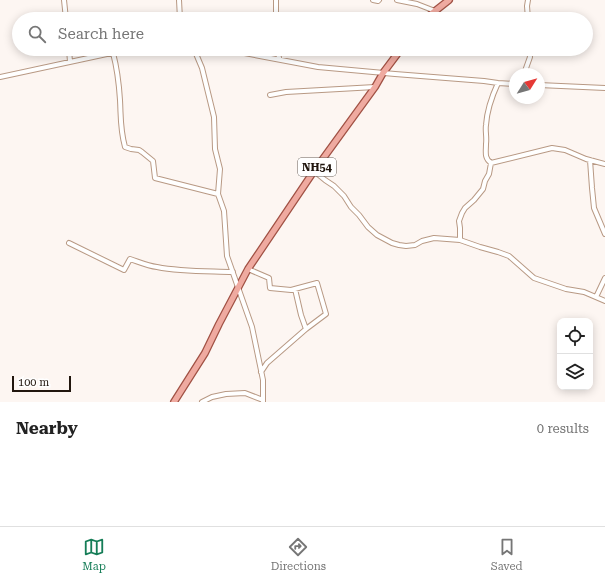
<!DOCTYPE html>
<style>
:root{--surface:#fff;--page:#f6f6f6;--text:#222;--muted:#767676;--line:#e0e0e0;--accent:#157d57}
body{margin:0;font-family:"Roboto Serif",serif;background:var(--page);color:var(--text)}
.controls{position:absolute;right:12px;bottom:12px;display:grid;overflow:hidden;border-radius:8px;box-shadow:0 2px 10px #0003}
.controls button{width:36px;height:36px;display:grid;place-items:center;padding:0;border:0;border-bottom:1px solid var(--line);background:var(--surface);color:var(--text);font:20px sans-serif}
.compass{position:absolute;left:509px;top:68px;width:36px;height:36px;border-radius:50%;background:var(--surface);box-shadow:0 2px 10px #0003;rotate:53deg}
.scale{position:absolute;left:12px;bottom:10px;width:59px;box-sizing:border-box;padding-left:4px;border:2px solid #21160e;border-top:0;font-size:11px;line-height:14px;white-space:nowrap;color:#21160e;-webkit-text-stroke:3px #fff;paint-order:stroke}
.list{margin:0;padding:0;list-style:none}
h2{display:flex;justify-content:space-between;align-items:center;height:52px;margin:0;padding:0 16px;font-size:17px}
h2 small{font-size:13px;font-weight:400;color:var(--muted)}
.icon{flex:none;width:22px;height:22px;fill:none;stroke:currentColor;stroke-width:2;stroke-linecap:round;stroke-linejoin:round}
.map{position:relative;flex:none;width:605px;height:402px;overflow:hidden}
.search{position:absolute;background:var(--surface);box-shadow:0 2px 10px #0003;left:12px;right:12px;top:12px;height:44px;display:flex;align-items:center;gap:10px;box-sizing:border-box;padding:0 14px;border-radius:22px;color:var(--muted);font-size:15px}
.sheet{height:124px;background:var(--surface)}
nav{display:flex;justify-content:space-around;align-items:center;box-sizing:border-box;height:56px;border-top:1px solid var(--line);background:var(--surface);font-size:11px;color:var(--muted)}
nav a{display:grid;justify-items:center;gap:2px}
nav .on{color:var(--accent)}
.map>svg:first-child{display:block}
</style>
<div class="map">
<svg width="605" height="402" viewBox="0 0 605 402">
<rect width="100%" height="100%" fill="#fdf6f2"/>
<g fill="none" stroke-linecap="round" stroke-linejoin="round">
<defs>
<path id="minor" d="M64 0 66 19
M179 0 180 19
M276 0V19
M373 0 378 1 379 0
M397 0 417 4 435 11
M528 19 527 6 528 0
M69 49 70 62
M194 49 202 68 214 117 215 149 220 169 218 194 224 211 227 256 252 327 263 380V402
M223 49 318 67 395 74 484 81 498 83 515 84
M278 49 279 59
M113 53C117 68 119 84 120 100 121 118 120 129 125 147L131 149 139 150 142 152 153 161 155 178 218 194
M525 74V71L530 57 529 49
M0 77 130 49
M498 83C492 96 487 110 486 125 485 131 487 137 486 144 486 152 484 158 491 163L552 148 565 150 586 159 605 164
M539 85 605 88
M270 95 286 92 375 87
M590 160 592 188 594 208 605 234
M314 171 325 180 334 186 344 196 351 207 359 215 368 227 377 235 392 243 399 245 406 246 415 245 422 241 434 238 460 240 480 247 498 252 509 256 534 278 566 289 584 292 605 301
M460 240V228L459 221 462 213 465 208 474 200 483 189 485 181 489 174 491 163
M69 243 124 270 130 259C139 262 148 266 157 267 182 272 208 271 233 272
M248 269 269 278 270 288 291 290 317 283 326 314 306 329 267 363 261 372
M295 289 301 315 306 329
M596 297 605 278
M202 402 212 397 226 394 245 393 263 400"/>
<path id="major" d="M425 19 449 0
M174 402 205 353 219 324 248 269 314 171 375 87 383 73 401 49"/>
</defs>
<use href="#minor" stroke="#b89984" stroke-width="6"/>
<use href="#major" stroke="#a05144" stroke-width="8"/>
<use href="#minor" stroke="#fff" stroke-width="4"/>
<use href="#major" stroke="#efaaa0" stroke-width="5.5"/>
</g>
<g text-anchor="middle" stroke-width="4" stroke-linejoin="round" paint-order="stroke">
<rect fill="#fff" stroke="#645c56" stroke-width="1" x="298" y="158" width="38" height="18" rx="3"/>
<g font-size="11" font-weight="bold" fill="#21160e">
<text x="317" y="171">NH54</text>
</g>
</g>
</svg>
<div class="controls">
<button><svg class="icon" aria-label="locate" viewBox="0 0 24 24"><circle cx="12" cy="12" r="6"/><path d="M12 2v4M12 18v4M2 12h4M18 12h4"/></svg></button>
<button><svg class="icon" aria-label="layers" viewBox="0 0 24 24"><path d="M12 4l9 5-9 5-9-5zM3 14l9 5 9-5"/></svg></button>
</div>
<svg class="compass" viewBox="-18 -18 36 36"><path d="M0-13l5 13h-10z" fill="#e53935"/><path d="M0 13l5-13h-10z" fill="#767676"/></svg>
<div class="scale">100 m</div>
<div class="search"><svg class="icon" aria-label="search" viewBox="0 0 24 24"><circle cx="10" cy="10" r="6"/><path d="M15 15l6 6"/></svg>Search here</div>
</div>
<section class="sheet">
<h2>Nearby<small>0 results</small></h2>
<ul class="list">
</ul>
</section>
<nav>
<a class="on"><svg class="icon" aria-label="map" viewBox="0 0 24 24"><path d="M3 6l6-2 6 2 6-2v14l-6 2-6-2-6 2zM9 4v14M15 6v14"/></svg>Map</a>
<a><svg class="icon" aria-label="directions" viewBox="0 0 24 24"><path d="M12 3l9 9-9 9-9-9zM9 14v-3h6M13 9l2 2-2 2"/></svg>Directions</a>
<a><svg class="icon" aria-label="saved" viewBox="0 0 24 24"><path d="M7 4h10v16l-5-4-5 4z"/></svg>Saved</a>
</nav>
